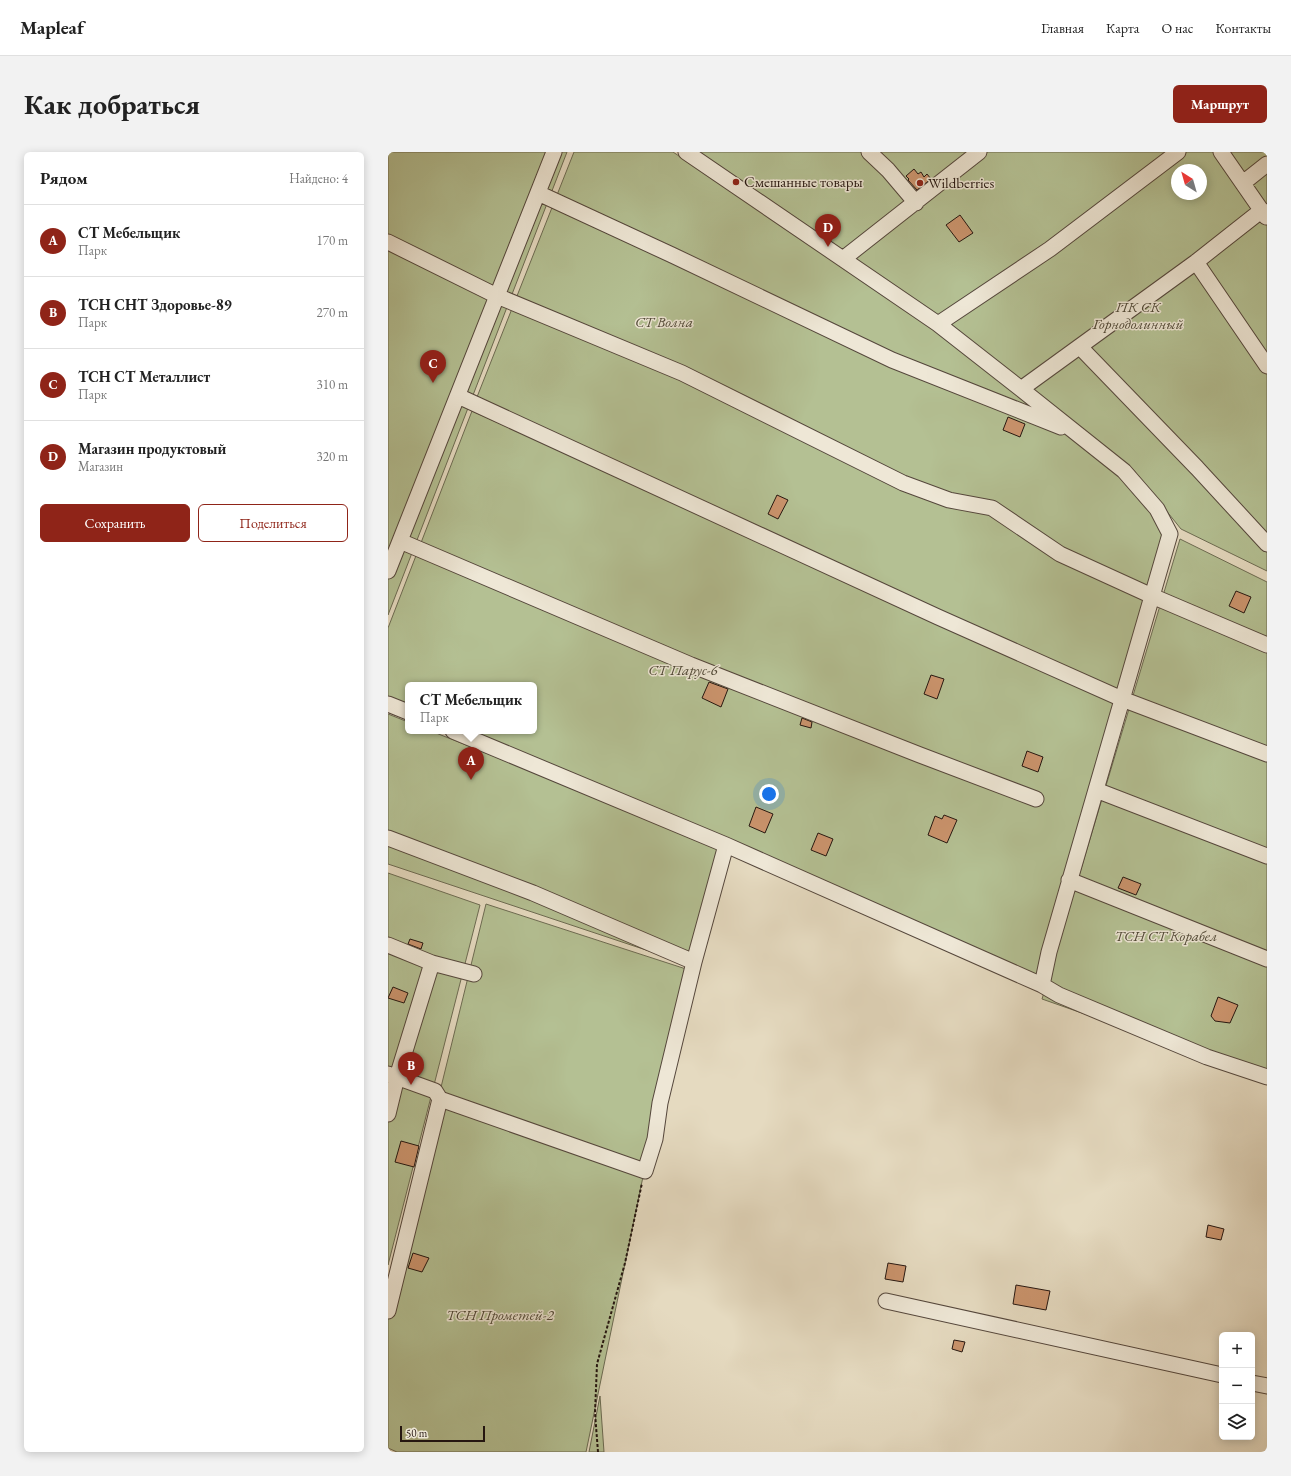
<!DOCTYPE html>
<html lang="ru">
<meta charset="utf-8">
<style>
:root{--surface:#fff;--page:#f2f2f2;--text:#222;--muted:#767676;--line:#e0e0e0;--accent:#8f2418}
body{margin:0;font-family:"EB Garamond",serif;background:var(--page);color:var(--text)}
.controls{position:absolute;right:12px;bottom:12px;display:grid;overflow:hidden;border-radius:6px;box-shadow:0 2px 10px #0003}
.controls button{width:36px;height:36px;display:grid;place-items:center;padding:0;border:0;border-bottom:1px solid var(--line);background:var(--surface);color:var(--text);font:20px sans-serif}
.compass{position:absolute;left:783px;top:12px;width:36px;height:36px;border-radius:50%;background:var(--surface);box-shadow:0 2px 10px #0003;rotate:323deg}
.scale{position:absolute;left:12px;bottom:10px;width:85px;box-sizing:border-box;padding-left:4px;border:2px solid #251610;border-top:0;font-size:11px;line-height:14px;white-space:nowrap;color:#251610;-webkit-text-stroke:3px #eee7d6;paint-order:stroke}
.you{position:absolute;left:381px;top:642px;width:14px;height:14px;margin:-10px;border:3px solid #fff;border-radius:50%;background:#1a73e8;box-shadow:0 0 0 6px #1a73e833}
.badge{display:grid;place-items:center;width:26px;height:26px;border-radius:50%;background:var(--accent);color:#fff;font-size:13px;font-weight:700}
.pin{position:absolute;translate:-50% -33px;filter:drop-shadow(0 1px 2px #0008)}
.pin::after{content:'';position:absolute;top:21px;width:14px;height:12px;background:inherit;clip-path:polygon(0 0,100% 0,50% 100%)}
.popup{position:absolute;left:17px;top:530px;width:132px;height:52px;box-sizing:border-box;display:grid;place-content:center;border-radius:6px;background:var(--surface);filter:drop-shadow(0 1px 3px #0005);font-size:13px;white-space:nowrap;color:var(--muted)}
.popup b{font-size:15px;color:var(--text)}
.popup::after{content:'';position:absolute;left:50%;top:100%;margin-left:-8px;border:8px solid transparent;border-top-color:var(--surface)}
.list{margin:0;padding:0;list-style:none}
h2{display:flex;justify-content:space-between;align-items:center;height:52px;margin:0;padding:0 16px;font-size:17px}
h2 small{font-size:13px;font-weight:400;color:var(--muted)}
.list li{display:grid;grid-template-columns:26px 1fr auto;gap:12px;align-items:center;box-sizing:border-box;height:72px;padding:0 16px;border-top:1px solid var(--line)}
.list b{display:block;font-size:15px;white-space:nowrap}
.list p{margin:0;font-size:13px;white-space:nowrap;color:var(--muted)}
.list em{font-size:13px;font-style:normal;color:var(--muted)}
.actions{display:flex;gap:8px;padding:12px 16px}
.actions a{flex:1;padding:9px 0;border:1px solid var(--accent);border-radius:6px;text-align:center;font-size:14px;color:var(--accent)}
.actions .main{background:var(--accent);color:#fff}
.icon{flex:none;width:22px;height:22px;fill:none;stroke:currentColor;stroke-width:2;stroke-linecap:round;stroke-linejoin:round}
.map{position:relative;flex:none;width:879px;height:1300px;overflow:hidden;border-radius:6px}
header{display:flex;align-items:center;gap:24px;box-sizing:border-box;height:56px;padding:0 20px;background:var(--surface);border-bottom:1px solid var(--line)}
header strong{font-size:19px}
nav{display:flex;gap:22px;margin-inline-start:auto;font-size:14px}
.intro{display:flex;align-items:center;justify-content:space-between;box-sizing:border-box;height:96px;padding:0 24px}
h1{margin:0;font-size:28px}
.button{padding:10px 18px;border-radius:6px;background:var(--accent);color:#fff;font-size:14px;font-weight:700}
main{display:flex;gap:24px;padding:0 24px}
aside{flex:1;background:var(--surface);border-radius:6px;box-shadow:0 2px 10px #0003}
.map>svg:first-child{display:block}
</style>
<header>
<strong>Mapleaf</strong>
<nav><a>Главная</a><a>Карта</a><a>О нас</a><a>Контакты</a></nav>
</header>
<div class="intro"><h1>Как добраться</h1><a class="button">Маршрут</a></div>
<main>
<aside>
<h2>Рядом<small>Найдено: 4</small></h2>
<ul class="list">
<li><span class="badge">A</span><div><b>СТ Мебельщик</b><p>Парк</p></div><em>170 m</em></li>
<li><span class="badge">B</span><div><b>ТСН СНТ Здоровье-89</b><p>Парк</p></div><em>270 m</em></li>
<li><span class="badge">C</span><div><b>ТСН СТ Металлист</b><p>Парк</p></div><em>310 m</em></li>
<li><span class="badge">D</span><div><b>Магазин продуктовый</b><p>Магазин</p></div><em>320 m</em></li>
</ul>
<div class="actions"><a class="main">Сохранить</a><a>Поделиться</a></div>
</aside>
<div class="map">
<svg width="879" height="1300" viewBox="0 0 879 1300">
<rect width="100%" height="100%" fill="#e5dac0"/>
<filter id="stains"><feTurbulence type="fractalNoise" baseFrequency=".005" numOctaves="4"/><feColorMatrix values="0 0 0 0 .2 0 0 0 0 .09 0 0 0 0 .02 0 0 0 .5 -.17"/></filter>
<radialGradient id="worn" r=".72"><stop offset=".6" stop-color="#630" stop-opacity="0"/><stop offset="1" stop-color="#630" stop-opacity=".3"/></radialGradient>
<path fill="#b4c093" stroke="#6c6b52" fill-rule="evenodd" d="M0 0H179L0 463Z
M186 0H285L484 133 741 318 788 381 732 541 89 245Z
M308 0H879V419L793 377 744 316ZM789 18H813V42H789Z
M84 259 728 550 649 823 52 579H146V533H20V566L0 558V476Z
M792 387 879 430V926L654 847Z
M0 562 20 570V579H43L333 695 300 812 0 712Z
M0 721 92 753 0 1113Z
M98 752 298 817 198 1300H9L0 1296V1151Z
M212 1244 216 1300H201Z"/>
<path fill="#cb946d" stroke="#251610" d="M526 17 530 22 533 20 536 25 539 22 543 27 529 38 520 28 521 27 518 24Z
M572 63 585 81 571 90 558 73Z
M620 265 637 272 632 285 615 278Z
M389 343 400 348 390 367 380 362Z
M848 439 863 445 856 461 841 454Z
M543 523 556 527 549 547 536 542Z
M321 530 340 537 333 555 314 546Z
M414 566 424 570 423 576 412 573Z
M639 599 655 605 650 620 634 614Z
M368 655 385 662 377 681 361 674Z
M556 663 569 668 559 691 540 683 547 664 554 667Z
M430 681 445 687 438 704 423 698Z
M735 725 753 732 748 743 730 736Z
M22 787 35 791 33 797 20 792Z
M5 835 20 841 16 851 0 846Z
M830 845 850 853 842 871 827 869 823 864Z
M25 903 30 905 25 921 20 920Z
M13 989 31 994 26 1015 7 1010Z
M820 1073 836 1077 833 1088 818 1085Z
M25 1101 41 1106 34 1120 20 1116Z
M500 1111 518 1114 515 1130 497 1127Z
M628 1133 662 1139 658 1158 625 1152Z
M566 1188 577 1190 574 1200 564 1197Z"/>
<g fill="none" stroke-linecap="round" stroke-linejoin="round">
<defs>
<path id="minor" d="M298 0 550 172 633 237 736 319 769 357 782 382 661 800 654 833 671 843 819 905 879 925
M481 0 500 18 528 51
M833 0 878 65
M855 31 879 12
M150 41 284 103 504 208 673 275
M0 90 109 144 294 221 515 331 561 348 604 356 672 402 764 444 879 493
M455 107 591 0
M808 110 879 214
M550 172 662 97 790 0
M692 195 809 316 879 392
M633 237 808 110 874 58
M70 244 550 465 734 547 879 602
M12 389 303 513 532 603 648 647
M0 419 166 0
M0 552 20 560
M65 579 338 693 654 833
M708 638 879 704
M0 686 145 741 306 810
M681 728 879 807
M0 793 44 811 86 822
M0 922 47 939 52 947 257 1019 267 987 272 951 306 810 338 693
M0 962 9 925 44 811
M498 1149 834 1223
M0 1159 52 947
M864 1231 879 1234"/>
</defs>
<use href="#minor" stroke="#55473c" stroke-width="17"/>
<path stroke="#251610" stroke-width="2" stroke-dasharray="3 2" stroke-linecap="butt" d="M210 1300 207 1261 209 1212 237 1111 254 1031"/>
<use href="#minor" stroke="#eee7d6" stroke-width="15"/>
</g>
<g fill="#8f2418" stroke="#eee7d6" stroke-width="1.5">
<circle cx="348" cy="30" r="4"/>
<circle cx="532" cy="31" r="4"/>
</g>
<g text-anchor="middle" stroke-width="3" stroke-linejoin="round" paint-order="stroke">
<g font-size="15" fill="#251610" stroke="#eee7d6" text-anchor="start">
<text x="356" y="35">Смешанные товары</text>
<text x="540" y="36">Wildberries</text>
</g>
<g font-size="15" font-style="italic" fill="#504937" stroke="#eee7d6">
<text x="750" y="160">ПК СК<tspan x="750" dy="17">Горнодолинный</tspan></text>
<text x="276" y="175">СТ Волна</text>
<text x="295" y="523">СТ Парус-6</text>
<text x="778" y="789">ТСН СТ Корабел</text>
<text x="112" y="1168">ТСН Прометей-2</text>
</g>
</g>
<rect width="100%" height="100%" filter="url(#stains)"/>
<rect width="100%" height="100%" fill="url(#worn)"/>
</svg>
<div class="controls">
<button>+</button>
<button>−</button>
<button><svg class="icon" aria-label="layers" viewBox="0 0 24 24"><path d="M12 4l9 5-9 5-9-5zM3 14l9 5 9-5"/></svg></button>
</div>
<svg class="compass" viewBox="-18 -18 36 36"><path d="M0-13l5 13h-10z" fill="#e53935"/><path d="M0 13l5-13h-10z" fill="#767676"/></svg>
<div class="scale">50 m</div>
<div class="you"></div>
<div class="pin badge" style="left:83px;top:628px">A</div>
<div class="popup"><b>СТ Мебельщик</b>Парк</div>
<div class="pin badge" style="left:23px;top:933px">B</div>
<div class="pin badge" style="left:45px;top:231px">C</div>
<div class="pin badge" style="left:440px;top:95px">D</div>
</div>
</main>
